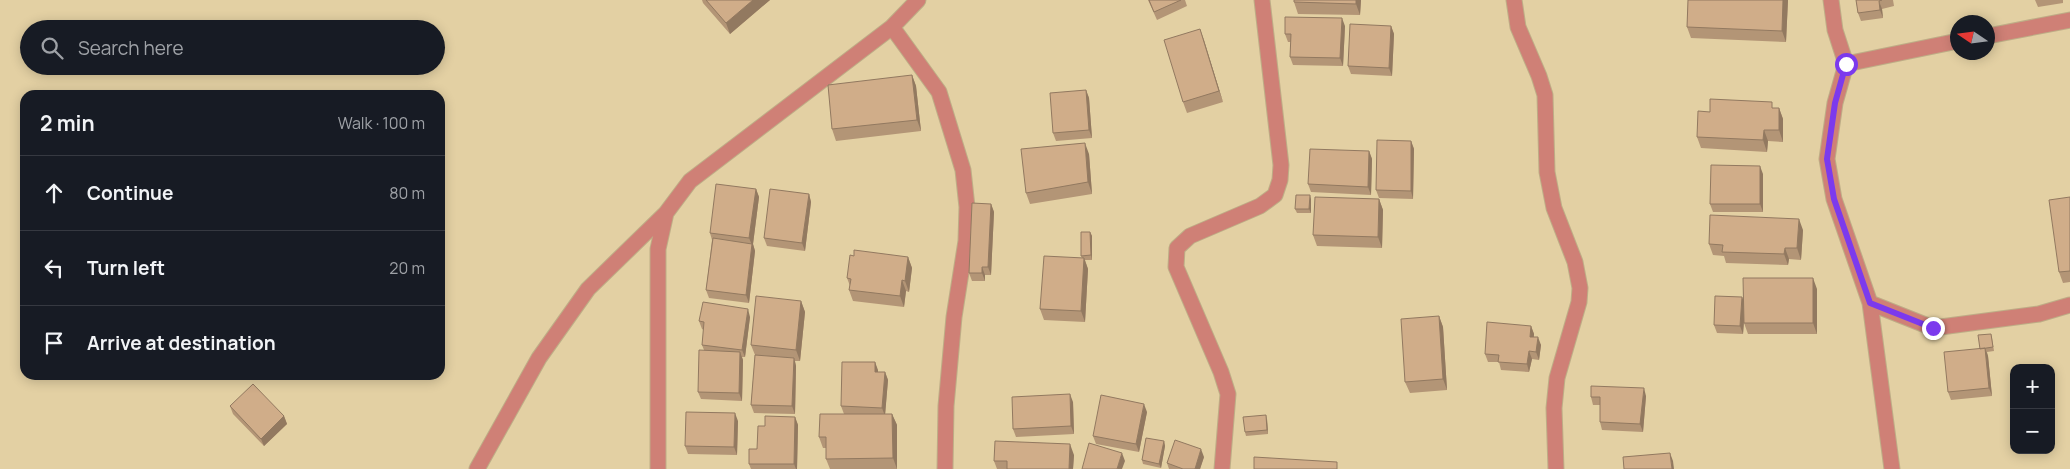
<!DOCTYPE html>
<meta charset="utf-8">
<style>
:root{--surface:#171b24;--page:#242831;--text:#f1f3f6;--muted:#9ea1a6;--line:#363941}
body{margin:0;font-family:Manrope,sans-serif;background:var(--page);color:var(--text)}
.controls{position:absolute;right:15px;bottom:15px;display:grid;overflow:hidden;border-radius:10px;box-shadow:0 2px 12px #0003}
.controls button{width:45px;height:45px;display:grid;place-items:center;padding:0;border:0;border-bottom:1px solid var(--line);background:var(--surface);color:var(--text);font:25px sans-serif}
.compass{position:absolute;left:1950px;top:15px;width:45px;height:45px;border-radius:50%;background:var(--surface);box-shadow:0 2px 12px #0003;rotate:283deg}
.stop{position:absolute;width:15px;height:15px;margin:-11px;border:4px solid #7c3aed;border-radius:50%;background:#fff}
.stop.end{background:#7c3aed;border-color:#fff;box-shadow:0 1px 5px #0008}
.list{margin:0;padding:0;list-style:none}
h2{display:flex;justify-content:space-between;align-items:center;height:65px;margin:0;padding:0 20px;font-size:21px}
h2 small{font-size:16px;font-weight:400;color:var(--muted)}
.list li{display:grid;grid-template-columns:32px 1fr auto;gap:15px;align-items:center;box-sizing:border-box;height:75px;padding:0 20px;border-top:1px solid var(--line)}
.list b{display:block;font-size:19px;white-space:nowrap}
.list em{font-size:16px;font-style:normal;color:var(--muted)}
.icon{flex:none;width:28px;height:28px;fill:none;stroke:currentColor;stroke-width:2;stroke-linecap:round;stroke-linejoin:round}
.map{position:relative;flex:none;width:2070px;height:469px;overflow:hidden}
.search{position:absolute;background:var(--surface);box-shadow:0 2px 12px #0003;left:20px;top:20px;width:425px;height:55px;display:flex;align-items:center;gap:12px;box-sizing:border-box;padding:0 18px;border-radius:28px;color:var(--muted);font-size:19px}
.panel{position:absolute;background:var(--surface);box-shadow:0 2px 12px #0003;left:20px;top:90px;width:425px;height:290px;border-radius:15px}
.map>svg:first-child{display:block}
</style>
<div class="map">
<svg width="2070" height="469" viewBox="0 0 2070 469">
<rect width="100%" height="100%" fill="#e3d0a3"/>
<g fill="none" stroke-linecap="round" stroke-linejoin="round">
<defs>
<path id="street" d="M1514 0 1518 27 1539 76 1545 95 1547 172 1554 208 1575 262 1580 288 1579 302 1557 378 1554 408 1556 469
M1831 0 1835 30 1846 64 1835 103 1827 159 1834 199 1870 303 1892 469
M892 27 939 92 963 170 967 207 966 241 954 317 946 406 945 469
M1988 36 2070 20
M1846 64 1958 41
M1870 303 1933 328 2039 314 2070 305
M477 469 539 358 588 289 666 213
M658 469V249L666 213 690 181 892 27 918 0
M1222 469 1228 394 1221 372 1176 267 1177 248 1190 236 1260 206 1275 195 1280 180 1281 165 1262 0"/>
</defs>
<use href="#street" stroke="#bead86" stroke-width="17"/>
<use href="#street" stroke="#cf8076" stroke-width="15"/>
</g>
<path fill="#b39576" d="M702 0H770L730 34 703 3Z
M1148 0H1185L1187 6 1157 20Z
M1294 0H1361L1360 15 1298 14 1294 2Z
M1688 0H1788L1786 42 1691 38 1687 27Z
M1856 0H1893L1894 6 1882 9 1883 18 1861 21 1858 13Z
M2035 0H2063V3L2038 7Z
M1345 26 1343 66 1293 65 1290 57 1291 42H1288L1285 34Z
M1391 26 1394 34 1392 76 1351 74 1348 66Z
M1200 29 1223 102 1187 113 1183 102Z
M912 75 916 86 921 131 836 141 832 129Z
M1086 90 1089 98 1092 138 1056 141 1053 133Z
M1774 108H1779L1783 119V142L1768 141 1767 152 1701 148 1697 137Z
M1411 141 1414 149 1413 199 1379 198 1376 190Z
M1369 151 1372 159 1371 195 1311 192 1308 184Z
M1089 154 1092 194 1030 204 1026 193Z
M1763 174V212H1713L1710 204Z
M756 189 759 197 753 244 755 251 749 303 709 298 706 290 712 240 710 233Z
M809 194 811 202 805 251 767 246 764 238Z
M2070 197V282L2063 283 2059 272Z
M1311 199V213H1297L1295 209Z
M1379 199 1383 210 1382 248 1317 246 1313 235Z
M991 204 994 212 991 275H985V281H972L969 273Z
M1803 230 1801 260 1789 259 1788 265 1726 263 1724 256 1713 255 1709 244Z
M1090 232 1092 236V260H1085L1088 269 1085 322 1044 320 1040 309 1082 258 1081 256Z
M908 257 912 268 909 292 906 291 904 307 853 301 849 290 850 286 847 278Z
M1817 289V334H1748L1744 323 1743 334 1717 333 1714 325 1742 297 1744 302Z
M801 301 805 312 800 361H795L796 366 795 414 754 413 751 405 755 355 751 345Z
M1439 316 1443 327 1447 390 1410 393 1405 382Z
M750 317 745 357H742L743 360 742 401 701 399 698 392 704 350 702 345 704 330 702 329 699 321Z
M1531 326 1534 334V337L1541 345 1539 360 1532 359 1529 372 1501 370 1499 362H1488L1485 354Z
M1991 334 1992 338 1994 351 1987 352 1988 356 1992 396 1951 400 1948 392Z
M875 362 878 372H885L888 380 885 414H892L897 425V469H830L826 459V448H823L819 437 851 414H844L841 406Z
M1646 396 1643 432 1602 430 1600 422V405H1593L1591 397Z
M1073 402 1074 434 1016 437 1013 429Z
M230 406 284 416 287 424 264 446 233 414Z
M1147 412 1139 452 1096 444 1093 436Z
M795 417 798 425 797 469H751L749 464 757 449 765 426Z
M1267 419 1268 434 1246 436 1245 432Z
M738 421 737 455 688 454 685 446Z
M1164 441 1165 446 1161 468 1143 464 1142 460Z
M1074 455 1073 469H997L994 461Z
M1204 457 1200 469H1169L1167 463Z"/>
<path fill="#927960" d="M753 0H770L730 34 726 23Z
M1356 0H1361L1360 15 1356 4Z
M1783 0H1788L1786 42 1782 31Z
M1879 1 1882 9 1883 18 1880 10Z
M1342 18 1345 26 1343 66 1340 58Z
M1391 26 1394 34 1392 76 1389 68Z
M1200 29 1204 40 1223 102 1219 91Z
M912 75 916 86 921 131 917 120Z
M1086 90 1089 98 1092 138 1089 130Z
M1779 108 1783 119V142L1779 130Z
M1764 130 1768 141 1767 152 1763 140Z
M1411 141 1414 149 1413 199 1411 191Z
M1085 143 1089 154 1092 194 1088 182Z
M1369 151 1372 159 1371 195 1368 187Z
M1760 166 1763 174V212L1760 204Z
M756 189 759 197 753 244 755 251 749 303 746 295 752 245 749 238Z
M809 194 811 202 805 251 802 243Z
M1310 195 1311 199V213L1309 209Z
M1379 199 1383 210 1382 248 1378 237Z
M991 204 994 212 991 275 988 267Z
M1799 219 1803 230 1801 260 1797 248Z
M1090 232 1092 236V260L1091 255Z
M1785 248 1789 259 1788 265 1784 254Z
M908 257 912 268 909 292 905 281Z
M1084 258 1088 269 1085 322 1081 311Z
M982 267 985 275V281L982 273Z
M1813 278 1817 289V334L1813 323Z
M902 280 906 291 904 307 900 296Z
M1742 297 1745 305 1743 334 1740 326Z
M801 301 805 312 800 361 796 350Z
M748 309 750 317 745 357 742 350Z
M1439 316 1443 327 1447 390 1443 379Z
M1531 326 1534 334 1533 345 1530 337Z
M1538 337 1541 345 1539 360 1536 352Z
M1985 348 1988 356 1992 396 1989 388Z
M1529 351 1532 359 1529 372 1527 364Z
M740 352 743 360 742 401 739 393Z
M794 358 796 366 795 414 792 406Z
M875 362 878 370V380L875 372Z
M885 372 888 380 885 416 882 408Z
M1644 388 1646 396 1643 432 1640 424Z
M1070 394 1073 402 1074 434 1071 426Z
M1144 404 1147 412 1139 452 1136 444Z
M735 413 738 421 737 455 734 447Z
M892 414 897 425V469L893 458Z
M1266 415 1267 419 1268 434 1267 430Z
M284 416 287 424 264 446 261 439Z
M795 417 798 425 797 469H796L794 464Z
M1164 441 1165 446 1161 468 1159 464Z
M1070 444 1074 455 1073 469H1069Z
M1201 449 1204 457 1200 469H1195Z
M1122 453 1125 461 1122 469H1117Z
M1670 453 1673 461 1674 469H1672Z"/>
<path fill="#d0ad89" stroke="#927960" d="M706 0H753L726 23Z
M1149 0H1181L1154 12Z
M1294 0H1356V4L1294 2Z
M1688 0H1783L1782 31 1687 27Z
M1856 0H1882L1879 1 1880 10 1858 13Z
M1285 17 1342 18 1340 58 1290 57 1291 34H1285Z
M1350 24 1391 26 1389 68 1348 66Z
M1200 29 1219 91 1183 102 1164 40Z
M912 75 917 120 832 129 828 85Z
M1086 90 1089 130 1053 133 1050 93Z
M1710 99 1772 102V108H1779V130H1764L1763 140 1697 137 1698 111 1710 112Z
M1377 140 1411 141V191L1376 190Z
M1085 143 1088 182 1026 193 1021 149Z
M1310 149 1369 151 1368 187 1308 184Z
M1711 165 1760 166V204H1710Z
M716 184 756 189 749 238 710 233Z
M770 189 809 194 802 243 764 238Z
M1296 195H1310L1309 209H1295Z
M1315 197 1379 199 1378 237 1313 235Z
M2070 197V271L2059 272 2049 200Z
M972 203 991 204 988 267H982V273H969Z
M1710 215 1799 219 1797 248H1785L1784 254 1722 252 1723 245 1709 244Z
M1081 232H1090L1091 255 1081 256Z
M713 238 752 244 746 295 706 290Z
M854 250 908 257 905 281 902 280 900 296 849 290 851 279 847 278 850 255 854 256Z
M1044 256 1084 258 1081 311 1040 309Z
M1743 278H1813V323H1744Z
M756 296 801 301 796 350 751 345Z
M1715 296 1742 297 1740 326 1714 325Z
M703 302 748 309 742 350 702 345 704 322 699 321Z
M1439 316 1443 379 1405 382 1401 319Z
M1487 322 1531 326 1530 337H1538L1536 352 1529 351 1527 364 1498 362 1499 355 1485 354Z
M1991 334 1993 347 1980 349 1978 335Z
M1985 348 1989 388 1948 392 1944 352Z
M699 350 740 352 739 393 698 392Z
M755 355 794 358 792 406 751 405Z
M842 362H875V372H885L882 408 841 406Z
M253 384 284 416 261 439 230 406Z
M1591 386 1644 388 1640 424 1600 422V397H1591Z
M1070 394 1071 426 1013 429 1012 397Z
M1101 395 1144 404 1136 444 1093 436Z
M686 412 735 413 734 447 685 446Z
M820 414H892L893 458 826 459V437H819Z
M1266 415 1267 430 1245 432 1243 417Z
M765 416 795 417 794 464H749V449H757L758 426H765Z
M1146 438 1164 441 1159 464 1142 460Z
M1175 440 1201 449 1195 469H1183L1167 463Z
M995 441 1070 444 1069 469H1007V461H994Z
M1089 443 1122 453 1117 469H1082Z
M1670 453 1672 469H1624L1623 457Z
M1254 457 1337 462V469H1254Z"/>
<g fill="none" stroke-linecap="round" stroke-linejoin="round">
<path stroke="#7c3aed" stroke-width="6" d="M1846 64 1835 103 1827 159 1834 199 1870 303 1933 328"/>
</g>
</svg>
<div class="controls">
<button>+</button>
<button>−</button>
</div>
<svg class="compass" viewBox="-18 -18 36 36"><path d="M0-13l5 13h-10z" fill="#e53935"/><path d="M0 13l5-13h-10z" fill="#9ea1a6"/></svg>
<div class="stop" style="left:1846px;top:64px"></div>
<div class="stop end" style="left:1933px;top:328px"></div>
<div class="search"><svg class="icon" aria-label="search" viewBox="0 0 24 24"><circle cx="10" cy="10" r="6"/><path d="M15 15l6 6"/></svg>Search here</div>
<section class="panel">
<h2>2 min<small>Walk · 100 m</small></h2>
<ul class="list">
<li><svg class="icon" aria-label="ahead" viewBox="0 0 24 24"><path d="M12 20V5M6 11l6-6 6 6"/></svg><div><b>Continue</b></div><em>80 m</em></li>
<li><svg class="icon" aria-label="left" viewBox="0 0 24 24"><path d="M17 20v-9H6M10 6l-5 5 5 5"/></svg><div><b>Turn left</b></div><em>20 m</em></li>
<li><svg class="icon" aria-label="arrive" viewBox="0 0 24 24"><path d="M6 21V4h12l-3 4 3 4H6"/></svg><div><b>Arrive at destination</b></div></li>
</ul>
</section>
</div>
